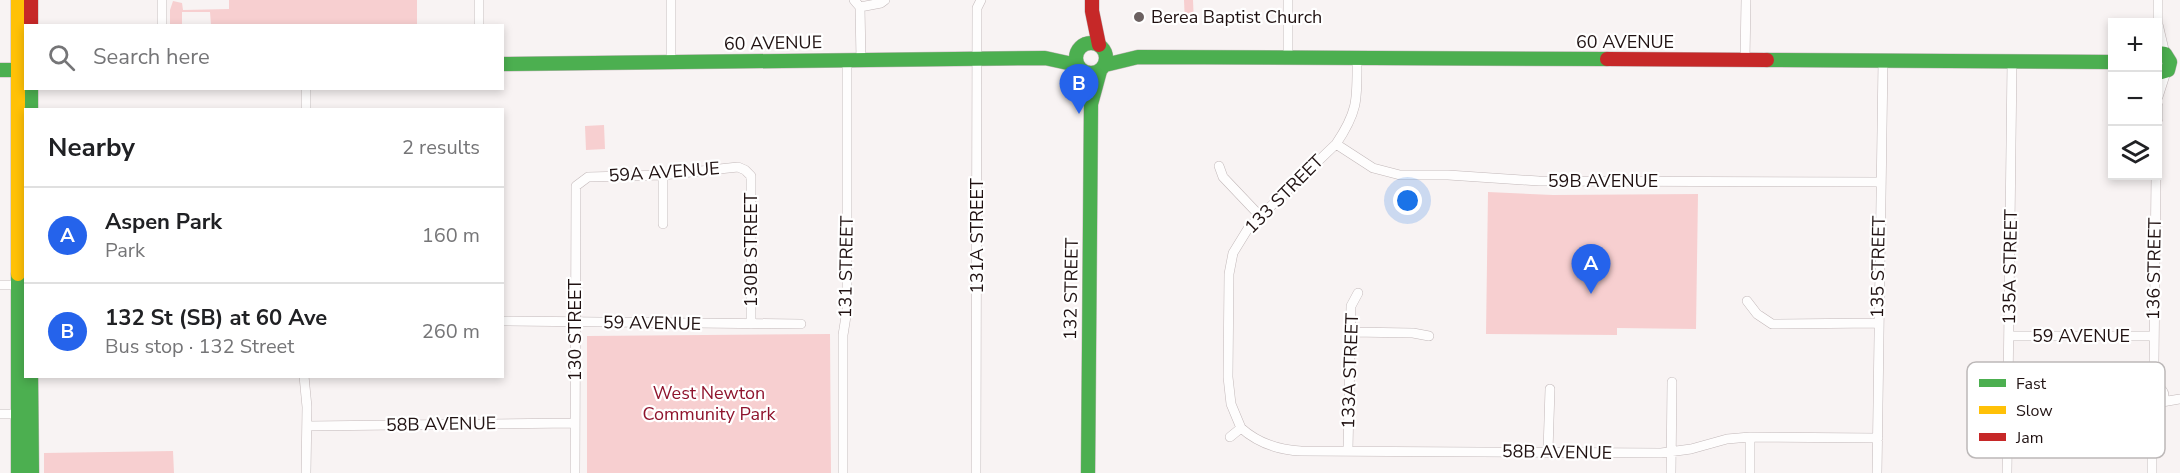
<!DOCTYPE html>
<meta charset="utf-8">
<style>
:root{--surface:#fff;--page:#f6f6f6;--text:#202124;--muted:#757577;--line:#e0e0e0;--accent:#2563eb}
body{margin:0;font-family:"Nunito Sans",sans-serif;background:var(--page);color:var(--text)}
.controls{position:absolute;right:18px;top:18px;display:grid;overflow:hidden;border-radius:0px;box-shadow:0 3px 9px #0003}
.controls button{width:54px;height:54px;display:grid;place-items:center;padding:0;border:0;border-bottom:2px solid var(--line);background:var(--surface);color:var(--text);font:30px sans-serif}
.you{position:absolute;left:1408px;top:201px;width:21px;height:21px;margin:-15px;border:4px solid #fff;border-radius:50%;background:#1a73e8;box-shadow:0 0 0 9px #1a73e833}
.badge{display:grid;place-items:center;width:39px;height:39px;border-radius:50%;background:var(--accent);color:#fff;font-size:20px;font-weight:700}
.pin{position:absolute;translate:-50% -50px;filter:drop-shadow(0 2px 3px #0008)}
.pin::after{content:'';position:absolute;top:32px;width:21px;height:18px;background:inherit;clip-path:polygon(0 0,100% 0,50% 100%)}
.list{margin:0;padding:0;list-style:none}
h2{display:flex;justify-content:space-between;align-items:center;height:78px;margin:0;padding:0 24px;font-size:26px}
h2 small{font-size:20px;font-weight:400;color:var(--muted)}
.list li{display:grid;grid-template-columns:39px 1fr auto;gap:18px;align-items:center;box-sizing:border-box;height:96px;padding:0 24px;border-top:2px solid var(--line)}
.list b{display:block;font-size:22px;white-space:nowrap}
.list p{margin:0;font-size:20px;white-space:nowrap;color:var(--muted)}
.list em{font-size:20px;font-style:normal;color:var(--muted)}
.icon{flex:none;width:33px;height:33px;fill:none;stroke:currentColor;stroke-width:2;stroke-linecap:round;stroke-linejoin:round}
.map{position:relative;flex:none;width:2180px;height:473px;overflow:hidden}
.search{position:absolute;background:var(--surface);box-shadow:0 3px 9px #0003;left:24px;top:24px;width:480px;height:66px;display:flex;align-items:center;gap:15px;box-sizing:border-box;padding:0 21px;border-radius:0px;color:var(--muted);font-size:22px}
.panel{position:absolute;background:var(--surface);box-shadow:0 3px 9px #0003;left:24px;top:108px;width:480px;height:270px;border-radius:0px}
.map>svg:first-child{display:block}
</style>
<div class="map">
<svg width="2180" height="473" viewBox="0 0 2180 473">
<rect width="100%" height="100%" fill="#f8f3f3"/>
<path fill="#f7cfd0" d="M229 0H417V25H211L210 12H182V25H170V10L173 1 182 3 183 10 229 9Z
M1184 0H1193L1194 24H1185Z
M604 125 605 149 586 150 585 126Z
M1488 192 1553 195 1698 194 1696 329 1617 328V335L1486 334Z
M830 334 831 473H587V336Z
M173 451 174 473H44V453Z"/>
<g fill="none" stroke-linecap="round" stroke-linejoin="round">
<defs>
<path id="street" d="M854 0 860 7 861 60
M1288 0V59
M860 7 881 3 885 0
M2158 24 2165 54
M162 26V0
M479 26V0
M2158 27V0
M1745 60 1746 0
M671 63V0
M2158 97 2166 72
M2158 106V119
M306 110V88
M1336 144 1373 168 1400 175H1448L1539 181 1880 182
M1219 166 1223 177 1260 216
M663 175V224
M0 285H18
M1747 301 1757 314 1772 324 1878 323
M502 321 801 324
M1351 332 1413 333 1429 336
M2010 336H2153
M304 376 307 407 306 473
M2146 396a9 9 0 1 1 18 0a9 9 0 1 1-18 0Z
M2151 388 2154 363 2156 176
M2162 402 2180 399
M2148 403 2152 438V473
M0 414H22
M307 426 575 423
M1241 428C1258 443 1278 450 1301 451L1661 453 1691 449 1727 439 1750 437 1878 438
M1230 437 1241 428 1231 404 1228 377 1229 274 1233 253 1249 227 1336 144C1359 110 1357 98 1357 59
M1348 450 1351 306 1358 293
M1548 451 1550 389
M575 473 576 186 588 177 663 175 738 167 745 170 751 176V324
M843 473V335L847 310V60
M976 473 977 8 981 0
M1671 473 1672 382
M1750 473V437
M1877 473 1883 61
M2007 473 2012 62"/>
<path id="fast" d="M1076 58a15 15 0 1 1 30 0a15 15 0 1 1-30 0Z
M2158 53 2165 54 2170 62 2168 70 2158 73
M1767 60 2112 62
M502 64 1045 58 1077 65
M1105 65 1138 57 1607 59
M1079 68 1091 104
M0 70H26
M31 88V110
M18 274V473
M31 376 32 473
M1088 473 1091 104 1100 71"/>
<path id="slow" d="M18 0V274"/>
<path id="jam" d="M31 0V26
M1092 0V11L1099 45
M1607 59 1767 60"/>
</defs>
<use href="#street" stroke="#c2b8b9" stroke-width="10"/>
<use href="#fast" stroke="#c2b8b9" stroke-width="15"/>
<use href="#slow" stroke="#c2b8b9" stroke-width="15"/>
<use href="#jam" stroke="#c2b8b9" stroke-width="15"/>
<use href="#street" stroke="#fefdfd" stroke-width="9"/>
<use href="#fast" stroke="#4caf50" stroke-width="14"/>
<use href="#slow" stroke="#ffc107" stroke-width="14"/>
<use href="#jam" stroke="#c62828" stroke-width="14"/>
</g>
<circle fill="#6c6161" stroke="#fff" stroke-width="2" cx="1139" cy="17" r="6"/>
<g text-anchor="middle" stroke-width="4.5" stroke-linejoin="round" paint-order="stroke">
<g font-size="18" fill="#201212" stroke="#fff" text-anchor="start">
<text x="1151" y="23">Berea Baptist Church</text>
</g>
<g font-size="18" fill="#201212" stroke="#fff">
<text x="1625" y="48">60 AVENUE</text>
<text transform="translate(773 43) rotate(-1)" y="6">60 AVENUE</text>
<text transform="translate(664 172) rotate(-4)" y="6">59A AVENUE</text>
<text x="1603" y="187">59B AVENUE</text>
<text transform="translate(1284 194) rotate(-45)" y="6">133 STREET</text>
<text transform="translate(977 236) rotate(-90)" y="6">131A STREET</text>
<text transform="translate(751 250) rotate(-90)" y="6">130B STREET</text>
<text transform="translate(846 267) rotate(-89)" y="6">131 STREET</text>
<text transform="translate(1878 267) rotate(-89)" y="6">135 STREET</text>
<text transform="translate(2010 267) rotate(-89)" y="6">135A STREET</text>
<text transform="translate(2154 269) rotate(-89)" y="6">136 STREET</text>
<text transform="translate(1071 289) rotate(-89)" y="6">132 STREET</text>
<text transform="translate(652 323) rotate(1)" y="6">59 AVENUE</text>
<text transform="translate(575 330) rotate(-90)" y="6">130 STREET</text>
<text x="2081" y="342">59 AVENUE</text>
<text transform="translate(1350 371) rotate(-88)" y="6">133A STREET</text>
<text transform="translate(441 424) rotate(-1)" y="6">58B AVENUE</text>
<text transform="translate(1557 452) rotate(1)" y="6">58B AVENUE</text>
</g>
<g font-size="18" fill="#8f142d" stroke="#fff">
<text x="709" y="399">West Newton<tspan x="709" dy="21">Community Park</tspan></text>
</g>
</g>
<rect x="1967" y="362" width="198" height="96" rx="9" fill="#fff" stroke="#bcb8b8" stroke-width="1.5"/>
<rect x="1979" y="379" width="27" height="8" fill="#4caf50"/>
<rect x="1979" y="406" width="27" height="8" fill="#ffc107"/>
<rect x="1979" y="433" width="27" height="8" fill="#c62828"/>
<g font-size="16" fill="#201212">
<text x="2016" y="389">Fast</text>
<text x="2016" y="416">Slow</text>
<text x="2016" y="443">Jam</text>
</g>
</svg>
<div class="controls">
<button>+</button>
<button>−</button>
<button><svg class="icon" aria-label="layers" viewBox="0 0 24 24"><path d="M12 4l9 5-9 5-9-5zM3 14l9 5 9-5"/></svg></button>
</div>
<div class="you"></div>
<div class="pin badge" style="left:1591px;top:294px">A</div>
<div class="pin badge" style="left:1079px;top:114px">B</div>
<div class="search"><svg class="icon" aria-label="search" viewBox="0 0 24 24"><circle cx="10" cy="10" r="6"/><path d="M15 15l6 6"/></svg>Search here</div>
<section class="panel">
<h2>Nearby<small>2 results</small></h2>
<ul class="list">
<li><span class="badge">A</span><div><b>Aspen Park</b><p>Park</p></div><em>160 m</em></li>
<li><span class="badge">B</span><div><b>132 St (SB) at 60 Ave</b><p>Bus stop · 132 Street</p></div><em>260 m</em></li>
</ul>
</section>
</div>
